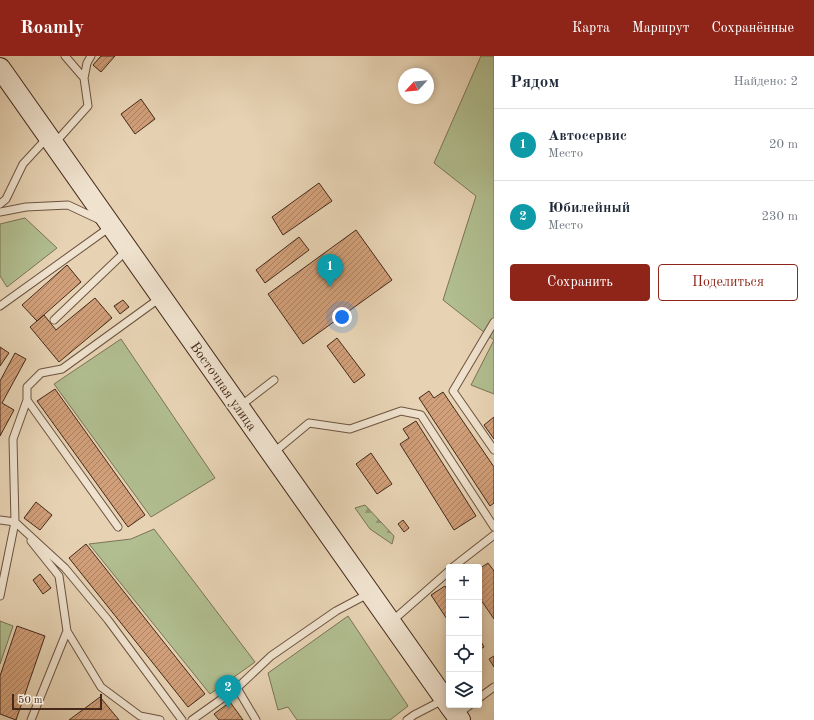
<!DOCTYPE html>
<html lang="ru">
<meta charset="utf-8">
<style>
:root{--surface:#fff;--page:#f2f2f3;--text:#1f2937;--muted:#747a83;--line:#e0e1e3;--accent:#8f2418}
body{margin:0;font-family:"Old Standard TT",serif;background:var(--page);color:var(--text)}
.controls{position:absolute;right:12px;bottom:12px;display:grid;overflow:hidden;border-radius:4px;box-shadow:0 2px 6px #0003}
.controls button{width:36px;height:36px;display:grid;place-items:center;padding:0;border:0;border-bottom:1px solid var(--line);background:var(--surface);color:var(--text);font:20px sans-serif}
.compass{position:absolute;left:398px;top:12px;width:36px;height:36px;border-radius:50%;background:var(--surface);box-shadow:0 2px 6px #0003;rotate:244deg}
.scale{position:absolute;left:12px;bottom:10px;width:90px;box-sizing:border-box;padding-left:4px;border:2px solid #44291b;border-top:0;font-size:11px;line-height:14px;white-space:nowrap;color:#44291b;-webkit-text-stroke:3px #efe2ce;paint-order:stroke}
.you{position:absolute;left:342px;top:261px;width:14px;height:14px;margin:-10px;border:3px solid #fff;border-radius:50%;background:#1a73e8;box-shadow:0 0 0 6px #1a73e833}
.badge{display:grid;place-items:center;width:26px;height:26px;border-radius:50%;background:var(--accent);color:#fff;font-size:13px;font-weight:700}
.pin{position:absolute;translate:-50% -33px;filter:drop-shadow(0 1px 2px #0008)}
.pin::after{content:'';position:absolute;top:21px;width:14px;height:12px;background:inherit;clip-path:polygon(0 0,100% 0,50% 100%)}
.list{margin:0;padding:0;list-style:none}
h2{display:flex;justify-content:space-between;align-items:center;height:52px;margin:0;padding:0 16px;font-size:17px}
h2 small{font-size:13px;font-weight:400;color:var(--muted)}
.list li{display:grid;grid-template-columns:26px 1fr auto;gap:12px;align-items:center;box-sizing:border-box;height:72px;padding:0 16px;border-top:1px solid var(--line)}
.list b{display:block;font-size:15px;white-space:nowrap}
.list p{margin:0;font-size:13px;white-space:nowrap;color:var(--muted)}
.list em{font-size:13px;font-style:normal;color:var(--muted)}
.actions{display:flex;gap:8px;padding:12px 16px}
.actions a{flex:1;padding:9px 0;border:1px solid var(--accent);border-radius:4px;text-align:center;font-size:14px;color:var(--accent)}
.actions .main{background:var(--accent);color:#fff}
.icon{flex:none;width:22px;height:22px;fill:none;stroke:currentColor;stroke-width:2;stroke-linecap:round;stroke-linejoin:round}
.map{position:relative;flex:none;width:494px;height:664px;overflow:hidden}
header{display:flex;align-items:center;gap:24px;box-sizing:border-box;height:56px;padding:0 20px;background:var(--accent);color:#fff}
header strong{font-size:19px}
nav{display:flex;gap:22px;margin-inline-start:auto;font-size:14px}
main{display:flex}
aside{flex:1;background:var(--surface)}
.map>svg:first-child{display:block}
</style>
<header>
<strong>Roamly</strong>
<nav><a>Карта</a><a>Маршрут</a><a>Сохранённые</a></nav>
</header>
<main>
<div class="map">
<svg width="494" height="664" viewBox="0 0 494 664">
<defs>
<pattern id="forest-firs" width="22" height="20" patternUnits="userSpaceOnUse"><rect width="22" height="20" fill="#b1be90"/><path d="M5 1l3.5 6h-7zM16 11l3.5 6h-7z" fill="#929a75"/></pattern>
<pattern id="building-hatch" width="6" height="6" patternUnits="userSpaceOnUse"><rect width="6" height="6" fill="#d19f79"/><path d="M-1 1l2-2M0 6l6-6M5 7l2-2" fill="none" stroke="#ab8262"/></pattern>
</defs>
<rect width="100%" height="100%" fill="#e7d3b4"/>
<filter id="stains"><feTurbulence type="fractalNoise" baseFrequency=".005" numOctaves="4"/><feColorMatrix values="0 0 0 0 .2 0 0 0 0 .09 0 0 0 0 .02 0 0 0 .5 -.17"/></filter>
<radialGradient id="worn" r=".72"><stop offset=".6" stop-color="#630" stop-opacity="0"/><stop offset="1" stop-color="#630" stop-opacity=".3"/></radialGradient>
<path fill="#b1be90" stroke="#7a7456" d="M481 0H494V284L443 244 476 140 434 107Z
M25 162 57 192 7 231 0 220V168Z
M121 283 215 422 151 461 54 328Z
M494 284V338L471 329Z
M154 473 255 606 210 638 89 488 131 483Z
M348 560 408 650 390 664H297L288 651 278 654 268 617Z
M0 565 13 570 0 608Z"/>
<path fill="url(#forest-firs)" stroke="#7a7456" d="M365 449 394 480 392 488 370 473 355 452Z"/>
<path fill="url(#building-hatch)" stroke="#44291b" d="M101 0H115L101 16 93 9Z
M141 43 155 63 135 78 121 58Z
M319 127 332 145 283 179 272 161Z
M356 174 392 224 303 288 268 238Z
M299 181 309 194 265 227 256 214Z
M67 209 81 226 37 265 22 249Z
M95 242 112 262 59 306 30 271 44 259 56 274Z
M123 244 129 251 120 258 114 250Z
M337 282 365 319 354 327 327 290Z
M0 291 9 297 0 310Z
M15 297 26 303 2 347 14 354 0 380V325Z
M55 333 145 459 128 471 37 345Z
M429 335 434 342 443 336 494 411V447L490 450 419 342Z
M494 361V383L484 369Z
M416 365 476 460 454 474 400 388 409 382 403 373Z
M371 397 392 428 377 438 356 408Z
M36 446 52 459 40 474 24 462Z
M403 464 409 472 404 476 398 468Z
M86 488 205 638 188 651 69 502Z
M488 507 494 515V563L479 541V513Z
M40 518 51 532 43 538 33 524Z
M445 530 449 536V566L431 539Z
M17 570 45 580 16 664 0 658V620Z
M479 582 484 591 479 594Z
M494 600V611L489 603Z
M100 641 119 664H69Z
M230 646 243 664H219L214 658Z"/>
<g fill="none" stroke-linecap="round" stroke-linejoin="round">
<defs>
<path id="lane" d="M84 22 87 7 91 0
M54 88 88 50 84 22 65 0
M0 148 6 143 23 108 47 82
M0 156 26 151 68 149 100 164
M160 242 62 313 41 317 27 331V344L13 383 15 466 65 512 108 564 182 664
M0 250 110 171
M54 264 126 195
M494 266 453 335 494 394
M27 344 118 471
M239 351 274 324
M273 397 309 367 350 373 401 355 421 359 494 471
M0 464 15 466 18 469
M31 485 59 520 67 575
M453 511 494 479
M0 540 15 466
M391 566 449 515
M479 642 494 631
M458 658 470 649
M31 664 67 575 101 631 140 660 160 664
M192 664 237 632
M256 664 237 632 271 600 336 555 368 538
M407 664 414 659 443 644"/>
<path id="secondary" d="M0 12 449 649
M449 649 460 664"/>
</defs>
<use href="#lane" stroke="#6d5441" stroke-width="9"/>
<use href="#secondary" stroke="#44291b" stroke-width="22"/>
<use href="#lane" stroke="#efe2ce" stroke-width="7"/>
<use href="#secondary" stroke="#efe2ce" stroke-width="20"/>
</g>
<g text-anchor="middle" stroke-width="4" stroke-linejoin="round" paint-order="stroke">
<g font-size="14" fill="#44291b" stroke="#efe2ce">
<text transform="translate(224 330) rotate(55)" y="5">Восточная улица</text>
</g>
</g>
<rect width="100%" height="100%" filter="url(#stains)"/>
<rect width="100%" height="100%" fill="url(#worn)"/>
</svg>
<div class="controls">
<button>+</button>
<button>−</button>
<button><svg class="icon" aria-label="locate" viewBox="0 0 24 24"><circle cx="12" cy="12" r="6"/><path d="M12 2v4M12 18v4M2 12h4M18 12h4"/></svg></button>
<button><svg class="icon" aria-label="layers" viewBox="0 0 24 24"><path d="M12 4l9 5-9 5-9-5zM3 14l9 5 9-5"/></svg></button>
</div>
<svg class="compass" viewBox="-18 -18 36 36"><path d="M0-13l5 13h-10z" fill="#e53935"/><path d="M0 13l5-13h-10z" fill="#747a83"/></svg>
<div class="scale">50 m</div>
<div class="you"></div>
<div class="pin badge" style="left:330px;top:231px;background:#0f9aa8">1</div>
<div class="pin badge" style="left:228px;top:652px;background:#0f9aa8">2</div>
</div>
<aside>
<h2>Рядом<small>Найдено: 2</small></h2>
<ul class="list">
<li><span class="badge" style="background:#0f9aa8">1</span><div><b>Автосервис</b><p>Место</p></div><em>20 m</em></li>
<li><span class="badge" style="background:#0f9aa8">2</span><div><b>Юбилейный</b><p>Место</p></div><em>230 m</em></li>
</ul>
<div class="actions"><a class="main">Сохранить</a><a>Поделиться</a></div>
</aside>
</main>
